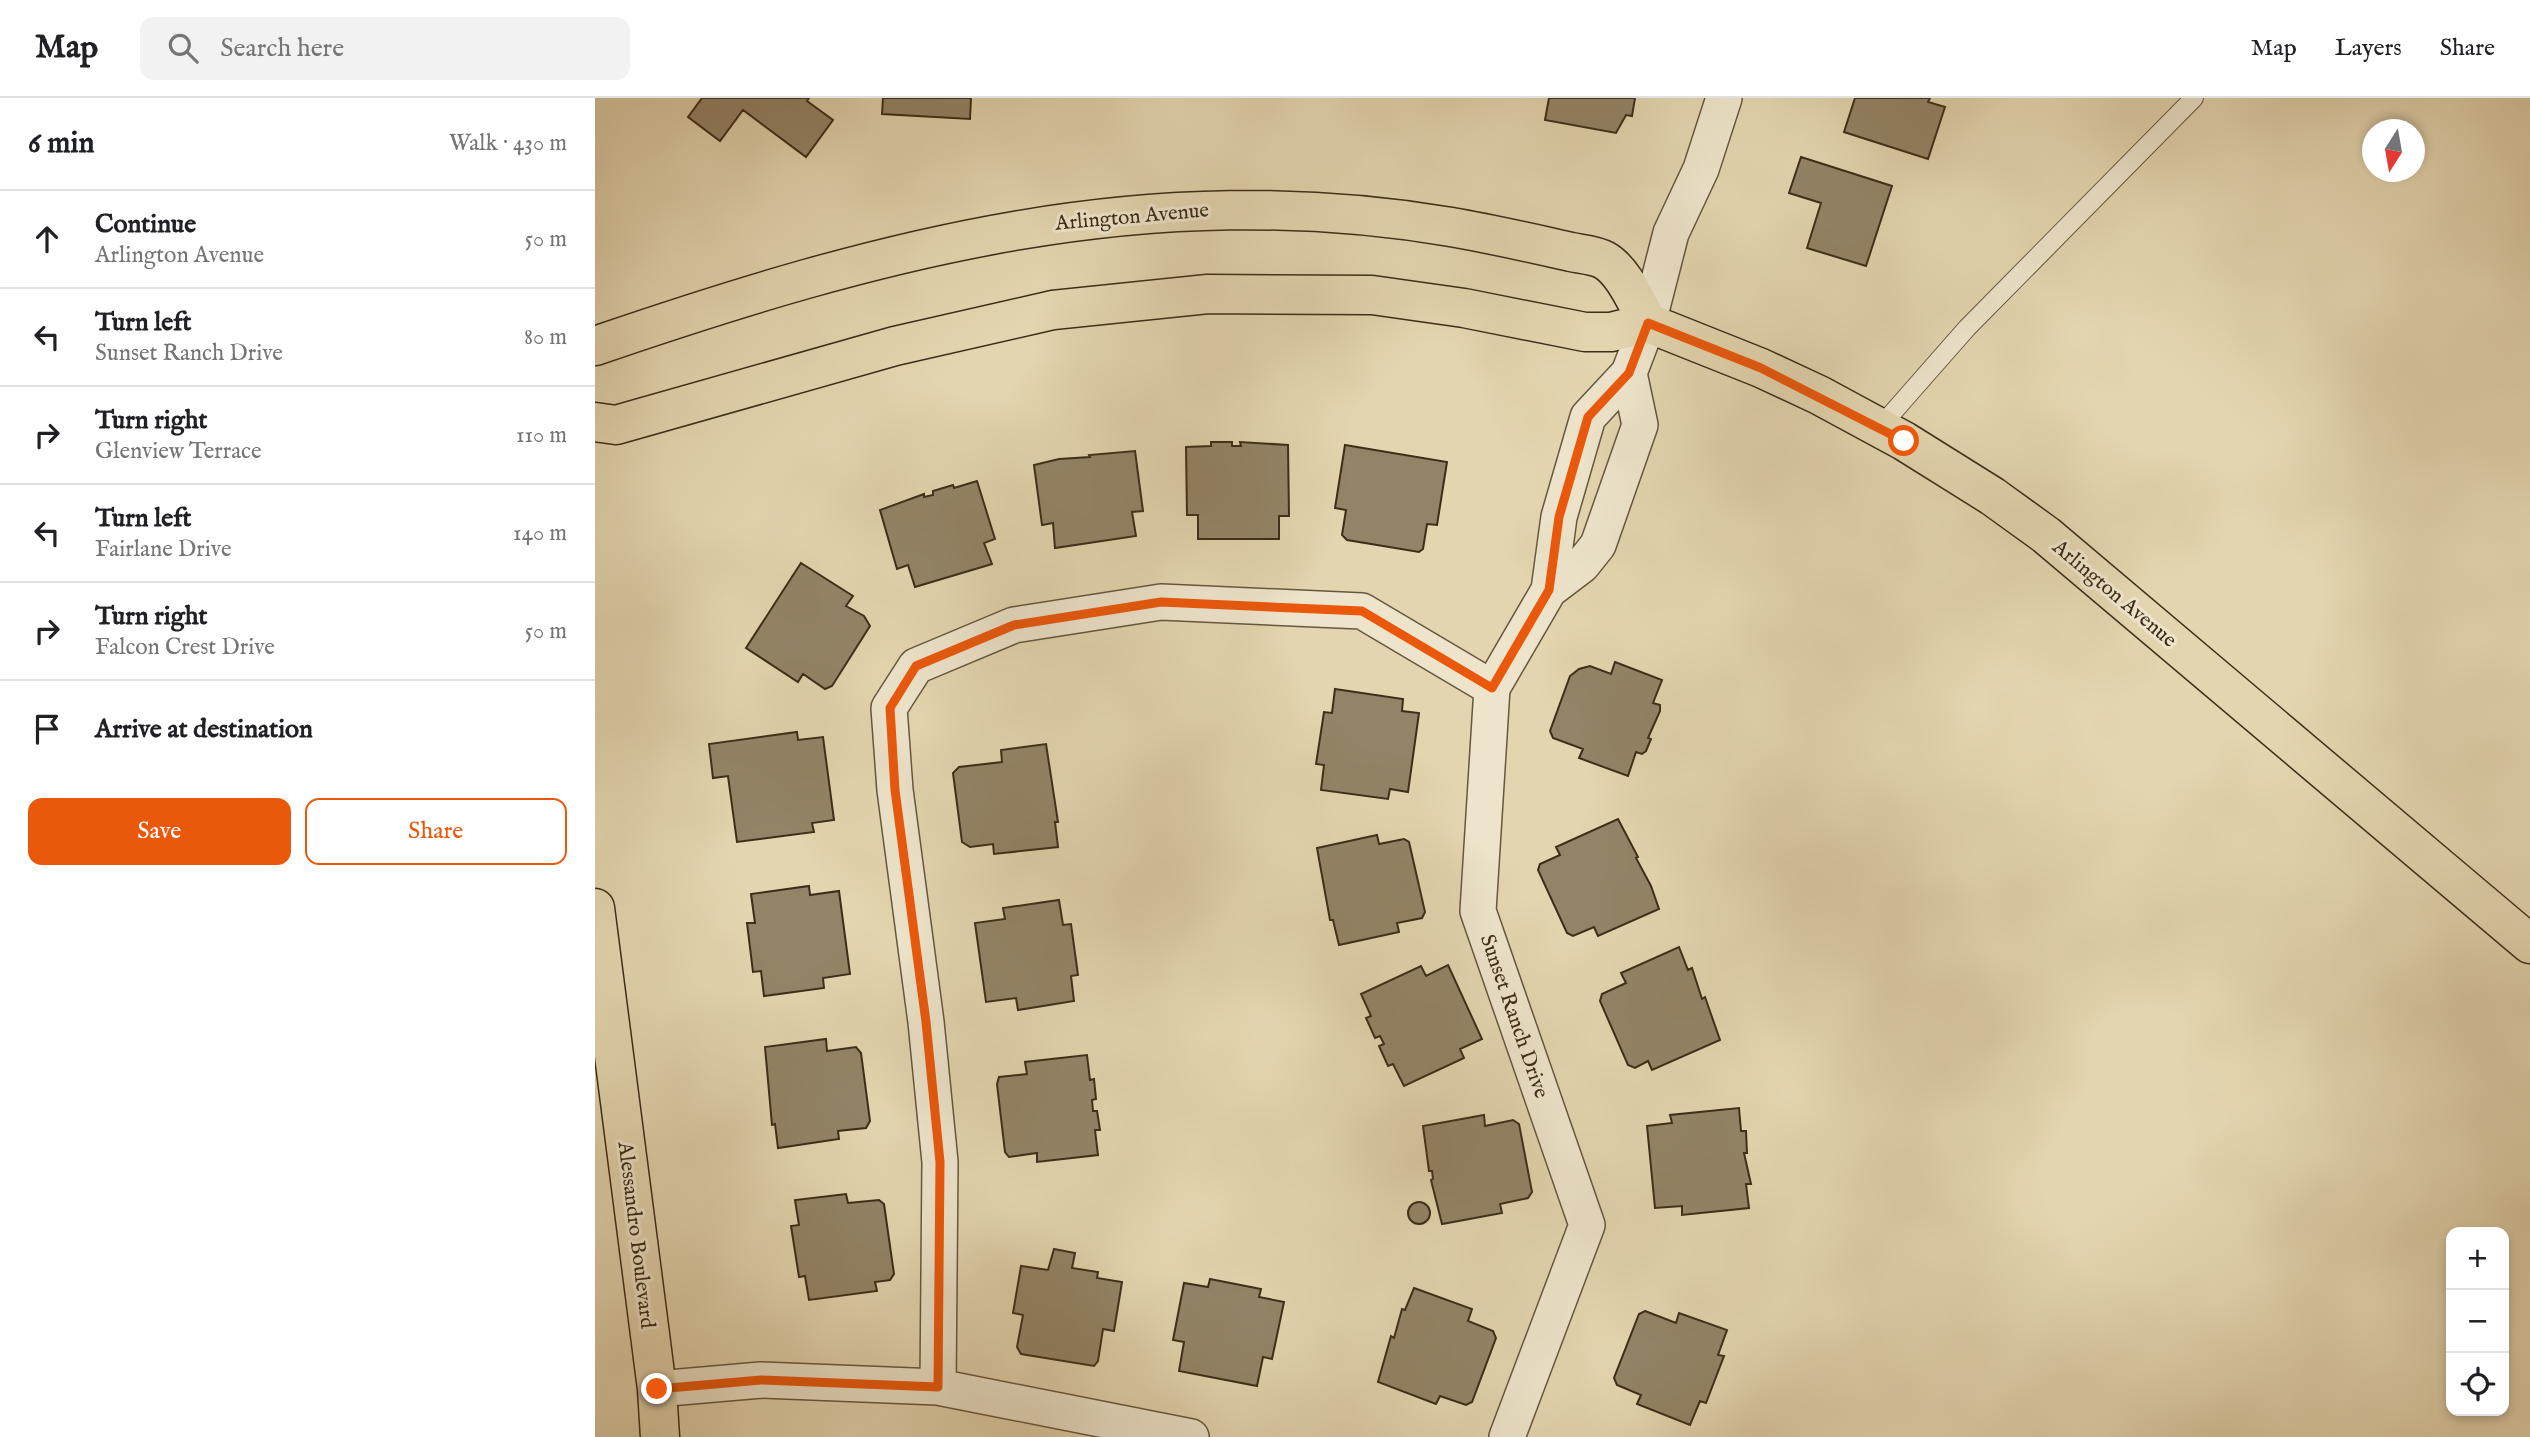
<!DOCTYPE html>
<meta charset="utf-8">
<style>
:root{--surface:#fff;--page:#f2f2f2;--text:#202124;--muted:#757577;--line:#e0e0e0;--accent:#ea580c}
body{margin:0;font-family:"IM FELL English",serif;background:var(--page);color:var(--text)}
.controls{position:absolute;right:21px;bottom:21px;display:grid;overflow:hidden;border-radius:14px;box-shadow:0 4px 10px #0003}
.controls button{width:63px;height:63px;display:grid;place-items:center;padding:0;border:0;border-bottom:2px solid var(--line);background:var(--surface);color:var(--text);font:35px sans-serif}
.compass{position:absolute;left:1767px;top:21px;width:63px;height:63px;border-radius:50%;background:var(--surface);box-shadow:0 4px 10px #0003;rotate:191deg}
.stop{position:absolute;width:21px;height:21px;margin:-16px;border:5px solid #ea580c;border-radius:50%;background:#fff}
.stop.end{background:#ea580c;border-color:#fff;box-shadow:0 2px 7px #0008}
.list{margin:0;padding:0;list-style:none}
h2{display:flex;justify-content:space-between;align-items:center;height:91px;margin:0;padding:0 28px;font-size:30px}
h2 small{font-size:23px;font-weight:400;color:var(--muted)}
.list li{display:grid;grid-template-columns:46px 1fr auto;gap:21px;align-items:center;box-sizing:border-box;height:98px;padding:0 28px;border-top:2px solid var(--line)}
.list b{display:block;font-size:26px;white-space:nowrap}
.list p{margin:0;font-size:23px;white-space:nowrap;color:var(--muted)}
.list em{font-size:23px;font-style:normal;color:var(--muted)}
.actions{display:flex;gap:14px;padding:21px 28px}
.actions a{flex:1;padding:16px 0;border:2px solid var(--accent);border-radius:14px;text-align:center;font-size:24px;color:var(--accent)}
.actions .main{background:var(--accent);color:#fff}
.icon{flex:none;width:38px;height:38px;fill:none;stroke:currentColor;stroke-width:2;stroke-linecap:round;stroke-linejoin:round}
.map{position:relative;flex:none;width:1935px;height:1339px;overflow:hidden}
header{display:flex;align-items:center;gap:42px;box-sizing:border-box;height:98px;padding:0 35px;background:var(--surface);border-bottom:2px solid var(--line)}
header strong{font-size:33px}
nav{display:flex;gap:38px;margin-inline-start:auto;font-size:24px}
.search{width:490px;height:63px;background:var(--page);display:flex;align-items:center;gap:18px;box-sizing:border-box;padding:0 24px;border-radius:14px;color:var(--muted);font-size:26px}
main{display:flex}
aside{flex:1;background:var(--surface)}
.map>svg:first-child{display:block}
</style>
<header>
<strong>Map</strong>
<div class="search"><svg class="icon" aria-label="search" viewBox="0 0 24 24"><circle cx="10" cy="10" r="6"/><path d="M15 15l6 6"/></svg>Search here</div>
<nav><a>Map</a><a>Layers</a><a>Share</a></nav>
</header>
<main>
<aside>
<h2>6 min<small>Walk · 430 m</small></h2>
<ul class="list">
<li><svg class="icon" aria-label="ahead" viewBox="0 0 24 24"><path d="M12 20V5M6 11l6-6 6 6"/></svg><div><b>Continue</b><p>Arlington Avenue</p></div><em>50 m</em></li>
<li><svg class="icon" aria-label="left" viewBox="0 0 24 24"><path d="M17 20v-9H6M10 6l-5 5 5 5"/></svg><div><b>Turn left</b><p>Sunset Ranch Drive</p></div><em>80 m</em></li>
<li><svg class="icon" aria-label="right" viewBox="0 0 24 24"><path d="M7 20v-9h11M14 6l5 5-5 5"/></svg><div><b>Turn right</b><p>Glenview Terrace</p></div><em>110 m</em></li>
<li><svg class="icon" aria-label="left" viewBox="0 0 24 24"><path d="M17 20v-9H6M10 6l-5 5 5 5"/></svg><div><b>Turn left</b><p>Fairlane Drive</p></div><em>140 m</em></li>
<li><svg class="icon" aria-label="right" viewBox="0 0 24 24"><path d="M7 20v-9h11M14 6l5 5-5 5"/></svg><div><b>Turn right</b><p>Falcon Crest Drive</p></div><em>50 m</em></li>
<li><svg class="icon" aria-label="arrive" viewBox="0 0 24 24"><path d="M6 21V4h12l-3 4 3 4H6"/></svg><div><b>Arrive at destination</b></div></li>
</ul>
<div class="actions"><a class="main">Save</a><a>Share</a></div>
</aside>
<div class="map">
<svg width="1935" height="1339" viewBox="0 0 1935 1339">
<rect width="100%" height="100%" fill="#e3d5af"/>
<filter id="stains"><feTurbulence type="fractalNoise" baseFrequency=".00286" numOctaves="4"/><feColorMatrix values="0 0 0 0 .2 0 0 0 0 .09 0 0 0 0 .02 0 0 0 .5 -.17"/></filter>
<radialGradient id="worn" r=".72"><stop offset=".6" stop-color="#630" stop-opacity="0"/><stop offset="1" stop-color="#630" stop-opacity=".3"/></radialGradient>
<path fill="#938467" stroke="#3d2d19" stroke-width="2" d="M107 0H214L212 3 238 22 211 59 148 12 125 43 93 19Z
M288 0H376L375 21 287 16Z
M954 0H1040L1037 18 1031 17 1021 35 950 22Z
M1260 0H1335L1333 4 1350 9 1333 61 1249 34Z
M1206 59 1297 88 1271 168 1212 150 1226 105 1194 95Z
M616 344H637V348H646L645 344 693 347 694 418H684V441H603V417H592L591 349 616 348Z
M750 347 852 364 842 427 832 426 828 451 824 454 752 442 747 437 751 412 740 410Z
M540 353 548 413 537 414 541 438 460 450 458 425 447 427 439 367 464 361 495 359 494 357Z
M382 383 400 441 389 445 397 466 320 489 313 467 302 471 285 412 329 396V399L338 397V393L358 387 359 390Z
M206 465 258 498 251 508 269 518 275 528 237 588 230 591 208 576 203 584 151 550Z
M1020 564 1067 582 1058 605 1065 607V613L1053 640 1056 641 1051 653 1047 656 1041 654 1033 678 984 660 988 651 958 640 955 633 975 578 984 571 995 568 1016 576Z
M740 591 808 601 807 613 824 615 813 694 795 691 793 701 726 692 729 667 721 666 729 614 737 615Z
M202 634 203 642 228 639 239 722 217 725 219 734 142 744 133 678 118 680 114 646Z
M451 646 463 724H460L463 749 399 756 398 746 375 749 367 744 358 675 364 669 407 664 406 652Z
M1023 721 1043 759 1041 760 1056 788 1064 811 1003 838 999 829 978 838 972 835 943 772 945 766 965 757 961 749Z
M782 737 784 746 809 741 814 744 830 814 827 820 802 825 804 834 744 847 738 822H735L722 750Z
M214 788 215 797 244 793 255 876 228 880 229 890 169 898 166 873 158 874 152 825H160L156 796Z
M464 802 468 827 476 826 483 877 476 878 479 903 423 912 421 900 391 904 380 825 410 821 408 810Z
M1084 849 1093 872 1097 870 1107 901 1110 899 1125 942 1057 972 1053 963 1040 970 1033 967 1005 903 1007 896 1031 885 1026 875Z
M853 867 887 941 865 951 869 960 809 988 798 966 793 968 784 948 789 946 785 938 780 940 771 920 776 918 766 896 826 868 831 878Z
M231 941 232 953 261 949 266 955 275 1023 271 1030 243 1033 244 1041 183 1050 180 1026 177 1027 170 949Z
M492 957 495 982 499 981 501 1001 497 1002 498 1013H502L505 1032H500L503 1057 442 1064V1055L414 1059 410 1054 402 986 404 979 432 976 430 964Z
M1144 1010 1146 1033H1151L1152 1055H1149L1156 1086H1151L1154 1110 1087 1117V1108L1060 1110 1052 1028 1077 1025 1075 1017Z
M889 1017 890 1028 918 1022 924 1026 937 1094 933 1100 905 1106 907 1115 847 1126 836 1082 838 1081 837 1073H834L828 1028Z
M251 1096 253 1105 284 1102 289 1106 299 1176 295 1182 280 1184 282 1193 214 1202 210 1178 204 1179 196 1128 204 1127 200 1102Z
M813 1115a11 11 0 1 1 22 0a11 11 0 1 1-22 0Z
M459 1151 480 1155 477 1170 503 1174 502 1180 527 1184 519 1233 508 1231 503 1263 499 1268 426 1256 422 1249 428 1217 418 1215 426 1168 453 1172Z
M615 1181 666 1191 664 1199 689 1204 677 1261 668 1259 662 1288 584 1273 589 1244 578 1242 589 1185 613 1189Z
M819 1190 877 1211 873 1223 898 1233 901 1240 877 1304 871 1307 845 1298 841 1306 783 1284 796 1238 799 1240 807 1211 810 1212Z
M1050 1213 1081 1225 1084 1215 1132 1232 1123 1257 1129 1258 1111 1305 1105 1303 1095 1327 1042 1306 1046 1297 1022 1287 1019 1280 1044 1216Z"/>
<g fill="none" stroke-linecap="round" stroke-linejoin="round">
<defs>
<path id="lane" d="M1285 329 1372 230 1599 0"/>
<path id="street" d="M954 492 964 419 993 319 1034 275 1053 225 1076 135 1106 71 1129 0
M343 1289 345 1064 331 924 300 692 294 610 321 568 419 527 566 504 767 513 897 590
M62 1291 166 1282 343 1289 596 1339
M912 1339 992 1127 883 813 897 590 954 492 987 467 1003 447 1045 327 1034 275"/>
<path id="primary" d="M0 248C286 150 552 78 856 129 897 136 936 145 976 154 986 156 1000 157 1009 162 1029 173 1042 206 1053 225
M0 324 21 327 300 248 458 212 613 196 777 197 869 210 990 234H1016L1053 225 1166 270 1224 297 1309 343 1397 398 1451 437 1935 846
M0 810 62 1291 65 1339"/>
</defs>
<use href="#lane" stroke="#66573e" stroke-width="20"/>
<use href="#street" stroke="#66573e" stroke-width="38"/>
<use href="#primary" stroke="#3d2d19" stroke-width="41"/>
<use href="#lane" stroke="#ede4cb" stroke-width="18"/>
<use href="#street" stroke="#ede4cb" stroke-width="35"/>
<use href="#primary" stroke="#e3d5af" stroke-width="38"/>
</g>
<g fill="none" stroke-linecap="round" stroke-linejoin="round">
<path stroke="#ea580c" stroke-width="9" d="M62 1291 166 1282 343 1289 345 1064 331 924 300 692 295 610 321 568 419 527 566 504 767 513 897 590 954 492 964 419 993 319 1034 275 1053 225 1166 270 1309 343"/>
</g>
<g text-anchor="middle" stroke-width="6" stroke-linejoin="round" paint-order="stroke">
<g font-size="21" fill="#3d2d19" stroke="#ede4cb">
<text transform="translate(537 118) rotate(-5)" y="7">Arlington Avenue</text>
<text transform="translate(1520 495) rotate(40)" y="7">Arlington Avenue</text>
<text transform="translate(920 918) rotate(71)" y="7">Sunset Ranch Drive</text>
<text transform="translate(42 1137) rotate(83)" y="7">Alessandro Boulevard</text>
</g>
</g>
<rect width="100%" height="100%" filter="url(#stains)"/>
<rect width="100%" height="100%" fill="url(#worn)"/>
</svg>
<div class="controls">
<button>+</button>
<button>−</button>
<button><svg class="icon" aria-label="locate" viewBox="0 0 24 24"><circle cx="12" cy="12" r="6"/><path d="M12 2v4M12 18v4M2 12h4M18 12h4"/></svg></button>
</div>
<svg class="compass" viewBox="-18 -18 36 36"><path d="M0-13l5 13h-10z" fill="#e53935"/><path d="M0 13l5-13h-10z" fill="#757577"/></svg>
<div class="stop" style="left:1309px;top:343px"></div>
<div class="stop end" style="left:62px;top:1291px"></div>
</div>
</main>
